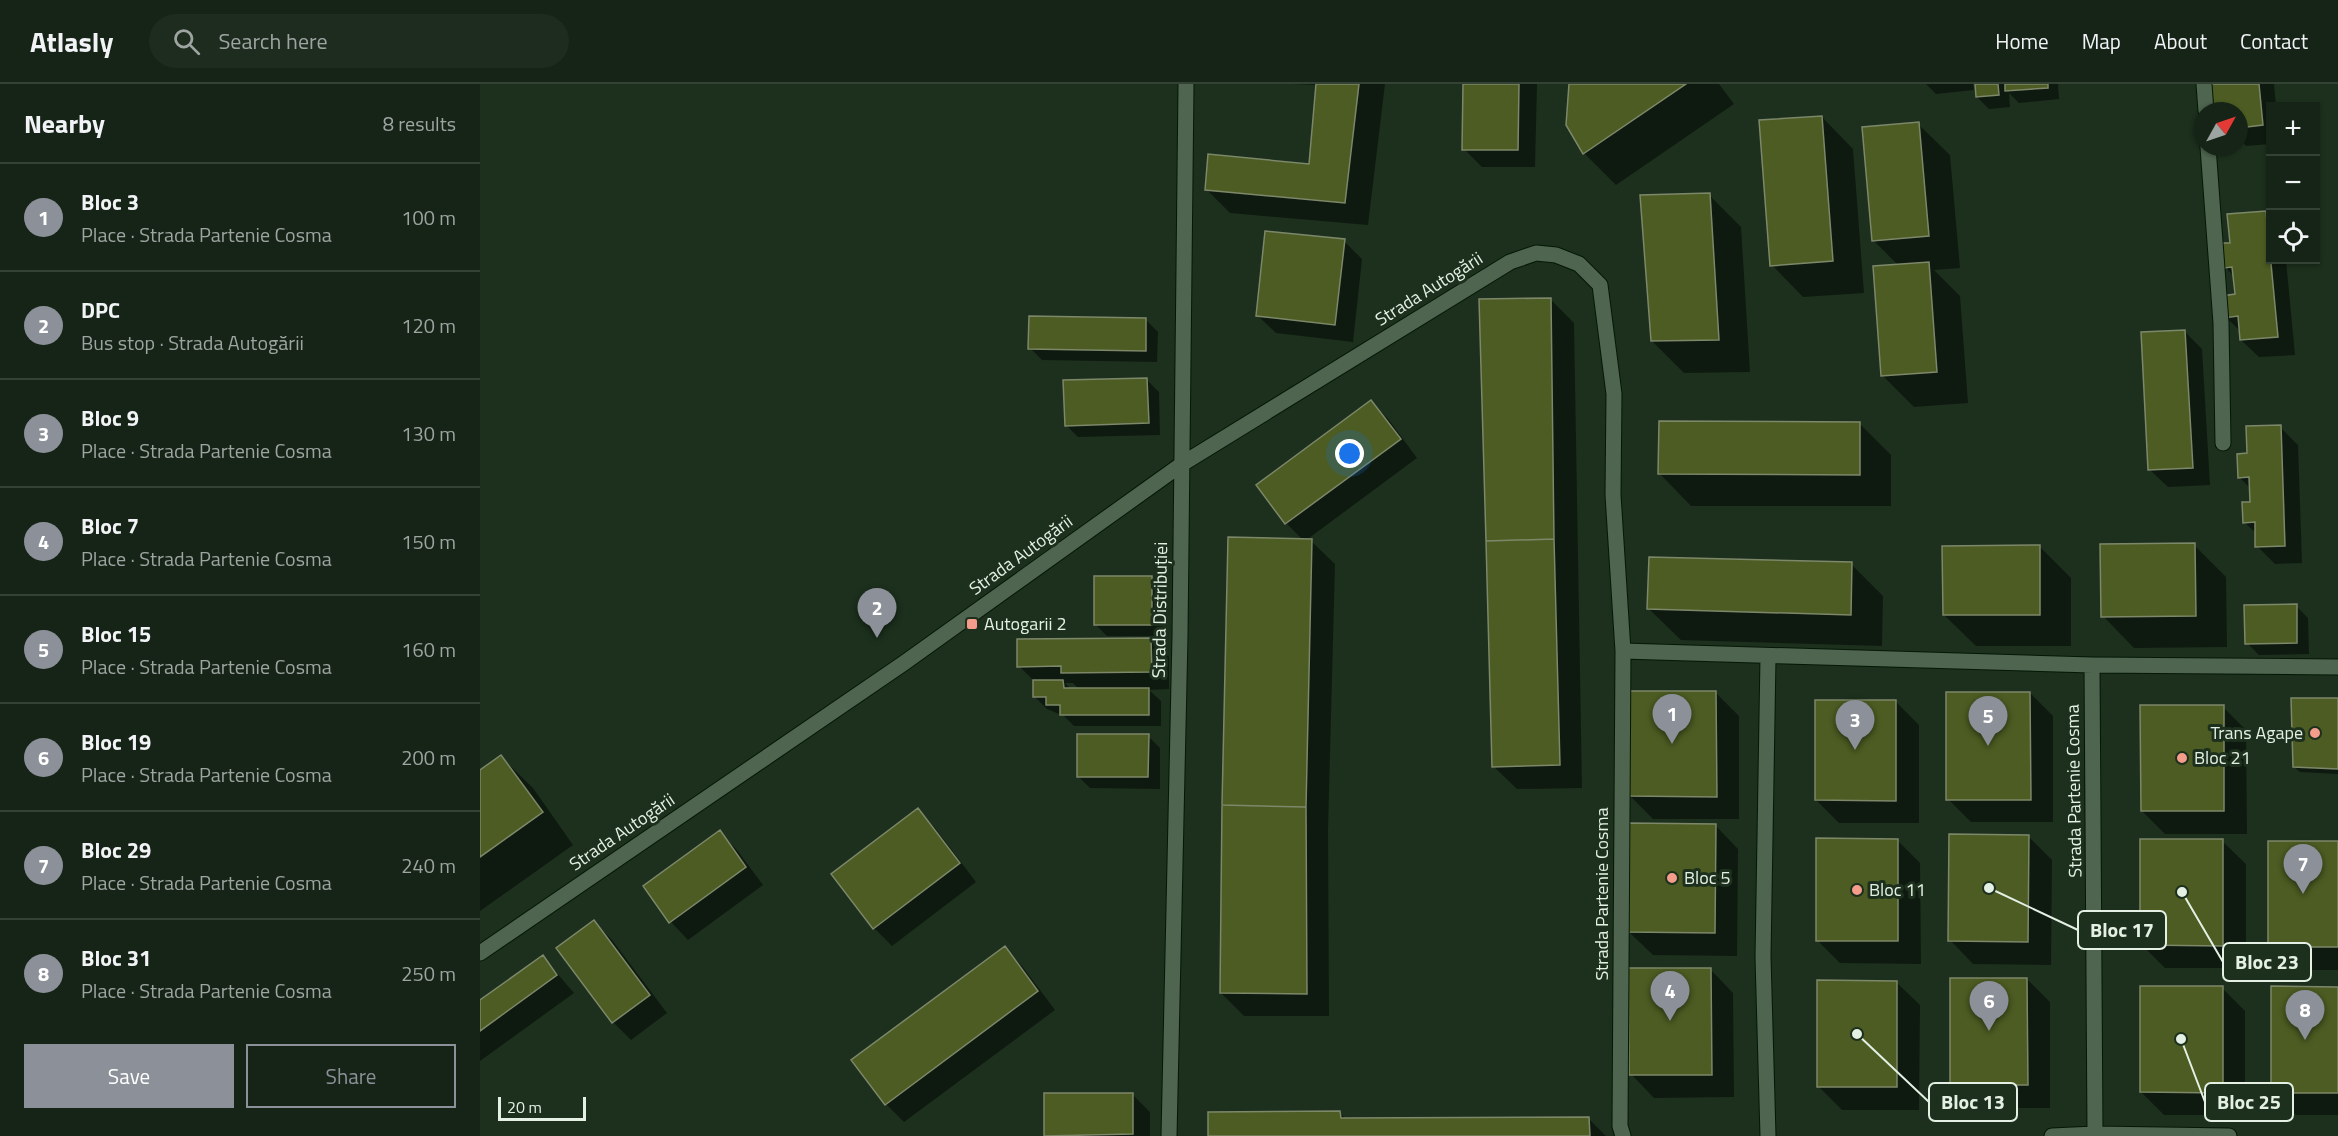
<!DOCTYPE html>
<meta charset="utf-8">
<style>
:root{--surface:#152416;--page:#1e2c1f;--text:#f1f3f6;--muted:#9da4a1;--line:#344135;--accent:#8c9099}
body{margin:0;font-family:"Titillium Web",sans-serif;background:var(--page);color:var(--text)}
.controls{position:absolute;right:18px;top:18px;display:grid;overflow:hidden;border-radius:0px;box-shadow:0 2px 4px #0004}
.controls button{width:54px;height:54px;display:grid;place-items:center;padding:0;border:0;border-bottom:2px solid var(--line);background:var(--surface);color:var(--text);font:30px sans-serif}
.compass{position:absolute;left:1714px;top:18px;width:54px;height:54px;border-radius:50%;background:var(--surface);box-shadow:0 2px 4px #0004;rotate:50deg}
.scale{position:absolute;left:18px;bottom:15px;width:88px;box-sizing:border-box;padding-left:6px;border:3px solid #e4f0e4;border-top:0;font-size:16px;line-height:21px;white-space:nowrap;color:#e4f0e4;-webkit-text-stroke:4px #1c301d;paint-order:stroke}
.you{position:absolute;left:870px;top:370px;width:21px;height:21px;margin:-15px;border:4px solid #fff;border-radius:50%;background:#1a73e8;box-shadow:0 0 0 9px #1a73e833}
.badge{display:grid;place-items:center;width:39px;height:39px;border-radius:50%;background:var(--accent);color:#fff;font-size:20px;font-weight:700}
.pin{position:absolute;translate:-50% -50px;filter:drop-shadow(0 2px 3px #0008)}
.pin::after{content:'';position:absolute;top:32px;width:21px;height:18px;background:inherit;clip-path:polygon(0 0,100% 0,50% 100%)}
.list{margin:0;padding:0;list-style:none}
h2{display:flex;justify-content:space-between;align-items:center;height:78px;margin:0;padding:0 24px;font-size:26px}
h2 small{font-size:20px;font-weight:400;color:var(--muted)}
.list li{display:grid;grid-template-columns:39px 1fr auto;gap:18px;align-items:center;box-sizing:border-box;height:108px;padding:0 24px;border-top:2px solid var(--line)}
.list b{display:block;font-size:22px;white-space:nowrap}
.list p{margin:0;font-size:20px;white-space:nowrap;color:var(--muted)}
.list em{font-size:20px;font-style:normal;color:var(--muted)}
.actions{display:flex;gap:12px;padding:18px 24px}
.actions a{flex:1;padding:14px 0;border:2px solid var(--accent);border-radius:0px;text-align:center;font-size:21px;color:var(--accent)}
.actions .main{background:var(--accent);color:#fff}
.icon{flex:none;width:33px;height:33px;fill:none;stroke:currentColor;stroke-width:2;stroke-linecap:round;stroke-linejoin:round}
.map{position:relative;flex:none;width:1858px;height:1052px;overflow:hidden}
header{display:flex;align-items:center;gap:36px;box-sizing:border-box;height:84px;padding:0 30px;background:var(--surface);border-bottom:2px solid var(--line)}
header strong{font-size:28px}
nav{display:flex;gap:33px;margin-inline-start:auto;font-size:21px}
.search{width:420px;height:54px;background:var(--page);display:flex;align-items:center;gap:15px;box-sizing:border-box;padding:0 21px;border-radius:33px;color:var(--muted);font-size:22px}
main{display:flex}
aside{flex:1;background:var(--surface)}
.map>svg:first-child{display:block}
</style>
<header>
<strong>Atlasly</strong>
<div class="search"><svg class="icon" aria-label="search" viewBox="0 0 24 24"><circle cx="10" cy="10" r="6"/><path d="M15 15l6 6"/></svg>Search here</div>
<nav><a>Home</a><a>Map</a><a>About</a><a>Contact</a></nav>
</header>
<main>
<aside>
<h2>Nearby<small>8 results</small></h2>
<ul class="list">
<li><span class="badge">1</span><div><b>Bloc 3</b><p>Place · Strada Partenie Cosma</p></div><em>100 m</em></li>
<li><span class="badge">2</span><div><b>DPC</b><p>Bus stop · Strada Autogării</p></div><em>120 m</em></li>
<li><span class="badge">3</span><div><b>Bloc 9</b><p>Place · Strada Partenie Cosma</p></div><em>130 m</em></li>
<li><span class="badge">4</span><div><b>Bloc 7</b><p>Place · Strada Partenie Cosma</p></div><em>150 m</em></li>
<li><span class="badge">5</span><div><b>Bloc 15</b><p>Place · Strada Partenie Cosma</p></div><em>160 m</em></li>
<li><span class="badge">6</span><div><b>Bloc 19</b><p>Place · Strada Partenie Cosma</p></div><em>200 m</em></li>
<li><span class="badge">7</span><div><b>Bloc 29</b><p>Place · Strada Partenie Cosma</p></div><em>240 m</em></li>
<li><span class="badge">8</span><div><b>Bloc 31</b><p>Place · Strada Partenie Cosma</p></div><em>250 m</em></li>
</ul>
<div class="actions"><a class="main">Save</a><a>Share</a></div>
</aside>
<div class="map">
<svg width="1858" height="1052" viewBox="0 0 1858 1052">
<rect width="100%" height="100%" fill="#1c301d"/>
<path fill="#0007" fill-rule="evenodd" d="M812 0H905L888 141 750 129 727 106 831 82 838 1Z
M984 0H1057L1055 83H1002L984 65Z
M1092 0H1239L1254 20 1136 101 1104 69 1087 41Z
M1446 0H1493L1494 6 1456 10Z
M1496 0H1578L1579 15 1539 19 1529 9 1530 23 1509 25 1497 13Z
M1731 0H1794L1796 22H1790V60L1766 62 1759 54V27H1741L1733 20Z
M1342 33 1373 65 1384 209 1323 213 1292 181Z
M1438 40 1470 71 1480 184 1454 186 1480 212 1488 319 1434 323 1402 291 1419 182 1393 156Z
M1229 111 1261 143 1270 288 1204 289 1172 257Z
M1786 128 1790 133V176H1806L1815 271 1779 273 1761 256V248L1746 233 1756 212 1755 193 1745 183 1751 160Z
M864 157 882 175 873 258 796 249 778 232Z
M1071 216 1094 239 1102 704 1037 705 1013 682Z
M666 236 678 248 677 278 562 276 550 264Z
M1704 247 1722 265 1730 401 1688 403 1670 386Z
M667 296 679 308 680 351 598 353 586 341Z
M891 318 909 336 937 374 825 457H831L855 480 848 747 849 932H764L741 909 824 457 806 439 778 401Z
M1379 339 1411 371V422H1211L1180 390Z
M1800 343 1818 361 1822 479 1795 480 1777 462V450L1764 438 1772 419 1771 405 1759 393 1769 371Z
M1714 461 1746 493 1747 563 1654 564 1623 532Z
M1559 462 1591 494V562H1496L1464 531Z
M1371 480 1403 512 1402 562 1201 556 1169 525Z
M671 493 683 505V552H627L615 540Z
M1816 522 1828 534 1829 570 1779 571 1767 559Z
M671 555 689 573V605L669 606 681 617V642H594L584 632 567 625 555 613V598L539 582ZM585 599H593L599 605H591Z
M1236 609 1259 632V735H1173L1150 712Z
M1550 609 1573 632V738H1491L1468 715Z
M1858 616V690L1820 688 1814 683Z
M1416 618 1439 641V739H1359L1336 716Z
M1743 623 1766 646 1767 750H1685L1662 727Z
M668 652 680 664V705L610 704 598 692Z
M21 673 53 704 93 761 0 827V688Z
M438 726 455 744 496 798 412 862 394 844Z
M1235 741 1258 765 1257 872 1173 871 1149 848Z
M239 748 257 766 283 801 208 856 191 838 165 803Z
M1549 753 1572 776 1571 881 1493 880 1470 856Z
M1417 756 1440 779 1441 880 1360 879 1337 856Z
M1742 757 1766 780V884H1685L1662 861Z
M1858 759V886H1813L1790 862Z
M114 838 132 856 187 929 151 956 133 938 78 865Z
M525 864 542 882 575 926 424 1038 406 1020 373 976Z
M63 873 94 909 0 977V918Z
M1230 885 1253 909 1254 1013 1174 1014 1151 990Z
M1547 895 1570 918V1024H1495L1472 1000Z
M1416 898 1440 921 1439 1026H1362L1339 1003Z
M1742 904 1765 927V1031H1684L1661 1008Z
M1858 904V1031H1816L1793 1008Z
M652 1010 670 1028V1052H566L565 1011Z
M860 1029 867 1036 1109 1035 1126 1052H730Z"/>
<path fill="#4c5c22" stroke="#7d876a" stroke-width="1.5" d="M836 0H879L865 119 725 106 728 70 829 80Z
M983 0H1039L1038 66H982Z
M1089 0H1206L1103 70 1086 41Z
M1495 0H1518L1519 11 1496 13Z
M1525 0H1568V4L1525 7Z
M1730 0H1779L1783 41 1759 44V27H1745L1744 19 1732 20Z
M1342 32 1353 177 1290 182 1279 36Z
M1439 38 1449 152 1392 157 1382 43Z
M1230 109 1239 256 1171 257 1160 111Z
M1786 127 1798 253 1760 256 1758 232 1744 234 1742 212 1755 210 1752 183 1744 184 1742 159H1750L1747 130Z
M785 147 865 155 855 241 776 232Z
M1449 178 1457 288 1401 292 1393 182Z
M1071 214 1074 455 1006 457 999 215Z
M549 232 666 234V267L548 265Z
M1705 246 1713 384 1668 386 1661 248Z
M667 294 669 339 585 342 583 296Z
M891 316 921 355 805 440 776 401Z
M1179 337 1380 338V391L1178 390Z
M1801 341 1805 462 1775 463V438L1763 439 1762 418H1770L1769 393 1758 394 1757 370 1767 369 1766 342Z
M748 453 832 455 826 723 742 721Z
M1074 455 1080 681 1012 683 1006 457Z
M1715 459 1716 532 1621 533 1620 460Z
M1560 461V531H1463L1462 462Z
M1169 473 1372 478 1371 531 1167 525Z
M614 492H672V541H614Z
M1817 520V559L1765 560 1764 521Z
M671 554 672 588 581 589V582L537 583V555Z
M553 596H583L584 604H669V631H580V621H566V613H553Z
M1148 607H1236L1237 713 1148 712Z
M1466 608H1550L1551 716H1466Z
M1811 614H1858V685L1813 683Z
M1335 616H1416V717L1335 716Z
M1660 621H1744V727H1661Z
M597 650H669L668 693H597Z
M21 671 63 728 0 773V686Z
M742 721 826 723 827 910 740 909Z
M438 724 480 779 393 845 351 790Z
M1148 739 1236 740 1235 849 1148 848Z
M240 746 266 783 189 839 163 802Z
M1469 750 1549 751 1548 858 1468 857Z
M1336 754 1418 755V857H1336Z
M1660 755H1743V862L1660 861Z
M1788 757H1858V863H1788Z
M114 836 170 911 132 939 76 864Z
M525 862 558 907 405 1021 371 976Z
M63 871 77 891 0 947V916Z
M1148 884H1231L1232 991H1149Z
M1470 894H1547L1548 1001H1470Z
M1337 896 1417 897V1003H1337Z
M1660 902H1743V1009L1660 1008Z
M1791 902 1858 903V1009H1791Z
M564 1009H653V1050L564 1052Z
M860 1027 861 1034 1109 1033 1110 1052H728V1028Z"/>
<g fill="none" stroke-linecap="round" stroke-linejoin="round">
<defs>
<path id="street" d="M1724 0 1726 27
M1728 63 1741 239 1743 359
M1143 567 1612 581 1858 583
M1288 573 1283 873 1288 1052
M0 869 424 579 702 380 1030 178 1056 169 1076 171 1099 180 1120 201 1134 310 1133 411 1143 567 1140 1042 1143 1052
M1615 1050 1749 1052
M689 1052 700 552 706 0
M1572 1052 1615 1050 1612 581"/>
</defs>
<use href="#street" stroke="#051807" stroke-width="17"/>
<use href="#street" stroke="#4f654f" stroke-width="15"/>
</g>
<g fill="#f49d8b" stroke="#1c301d" stroke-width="2">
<rect x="486" y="534" width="12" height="12" rx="3"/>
<circle cx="1835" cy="649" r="6"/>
<circle cx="1702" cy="674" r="6"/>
<circle cx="1192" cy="794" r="6"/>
<circle cx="1377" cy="806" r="6"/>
</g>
<g text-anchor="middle" stroke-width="6" stroke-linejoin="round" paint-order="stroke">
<g font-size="18" fill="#e4f0e4" stroke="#1c301d">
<text transform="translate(949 205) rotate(-32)" y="6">Strada Autogării</text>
<text transform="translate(541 471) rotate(-36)" y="6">Strada Autogării</text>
<text transform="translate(680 526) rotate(-89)" y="6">Strada Distribuției</text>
<text transform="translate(1594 707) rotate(-91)" y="6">Strada Partenie Cosma</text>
<text transform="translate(142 748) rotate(-34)" y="6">Strada Autogării</text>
<text transform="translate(1122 810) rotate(-90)" y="6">Strada Partenie Cosma</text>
</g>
<g font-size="18" fill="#e4f0e4" stroke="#1c301d" text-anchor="start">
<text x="504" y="546">Autogarii 2</text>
<text x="1823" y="655" text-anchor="end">Trans Agape</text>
<text x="1714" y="680">Bloc 21</text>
<text x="1204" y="800">Bloc 5</text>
<text x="1389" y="812">Bloc 11</text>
</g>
</g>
<path fill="none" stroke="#e4f0e4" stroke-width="2" d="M1509 804L1598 846M1702 808L1743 878M1377 950L1449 1018M1701 955L1725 1018"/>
<g fill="#e4f0e4" stroke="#1c301d" stroke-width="2">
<circle cx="1509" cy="804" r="6"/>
<circle cx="1702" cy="808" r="6"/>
<circle cx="1377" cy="950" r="6"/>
<circle cx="1701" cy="955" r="6"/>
</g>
<g fill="#1c301d" stroke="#e4f0e4" stroke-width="2">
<rect x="1598" y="827" width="88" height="38" rx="6"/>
<rect x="1743" y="859" width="88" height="38" rx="6"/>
<rect x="1449" y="999" width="88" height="38" rx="6"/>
<rect x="1725" y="999" width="88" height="38" rx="6"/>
</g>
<g font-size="20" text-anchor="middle" font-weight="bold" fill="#e4f0e4">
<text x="1642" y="853">Bloc 17</text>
<text x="1787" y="885">Bloc 23</text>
<text x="1493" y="1025">Bloc 13</text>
<text x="1769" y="1025">Bloc 25</text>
</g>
</svg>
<div class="controls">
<button>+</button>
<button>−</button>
<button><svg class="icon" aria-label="locate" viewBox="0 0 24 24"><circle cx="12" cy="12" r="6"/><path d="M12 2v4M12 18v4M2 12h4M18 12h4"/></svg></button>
</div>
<svg class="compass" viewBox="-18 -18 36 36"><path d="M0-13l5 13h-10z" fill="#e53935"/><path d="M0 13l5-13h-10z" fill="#9da4a1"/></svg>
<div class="scale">20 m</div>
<div class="you"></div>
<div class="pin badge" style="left:1192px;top:660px">1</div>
<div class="pin badge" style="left:397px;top:554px">2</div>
<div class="pin badge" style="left:1375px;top:666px">3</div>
<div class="pin badge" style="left:1190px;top:937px">4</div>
<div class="pin badge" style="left:1508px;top:662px">5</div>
<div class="pin badge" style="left:1509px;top:947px">6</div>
<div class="pin badge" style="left:1823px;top:810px">7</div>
<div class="pin badge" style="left:1825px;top:956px">8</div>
</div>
</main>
